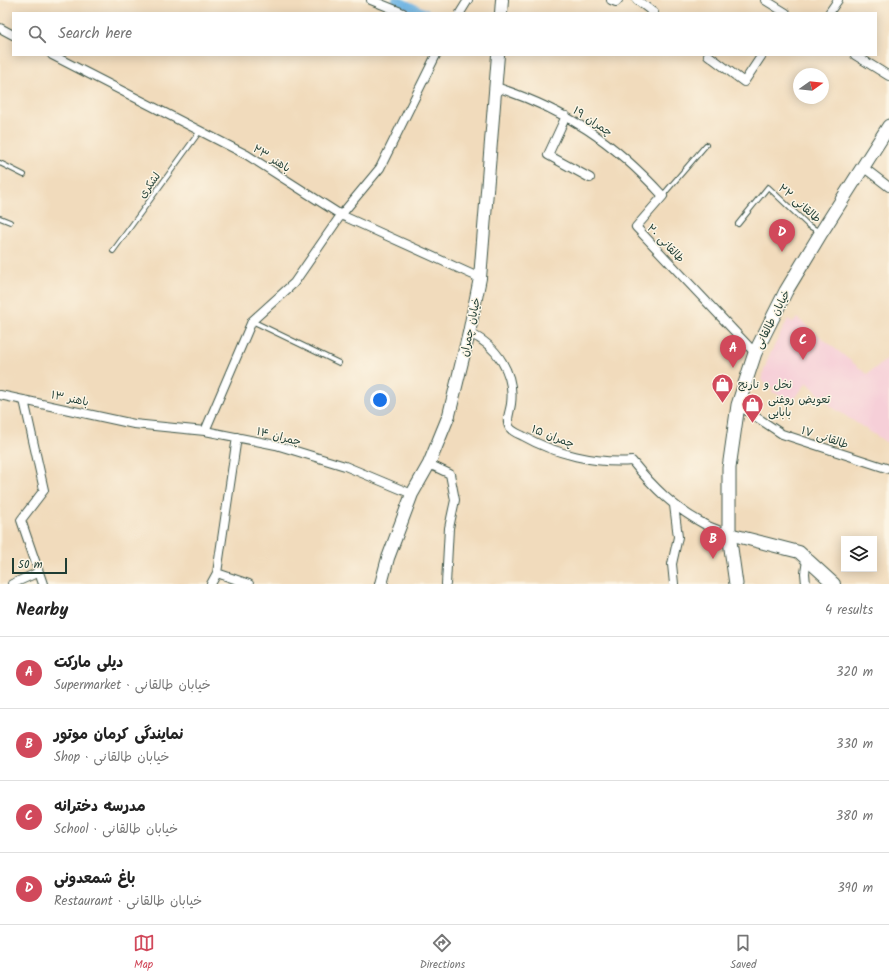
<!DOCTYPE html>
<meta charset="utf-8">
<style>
:root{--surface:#fff;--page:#f6f6f6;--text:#222;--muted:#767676;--line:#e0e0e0;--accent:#d1495b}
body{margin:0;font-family:Kalam,"Playpen Sans Arabic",sans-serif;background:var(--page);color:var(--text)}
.controls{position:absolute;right:12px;bottom:12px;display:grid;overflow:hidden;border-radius:0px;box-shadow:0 2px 10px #0003}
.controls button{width:36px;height:36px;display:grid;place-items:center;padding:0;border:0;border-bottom:1px solid var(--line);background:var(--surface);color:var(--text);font:20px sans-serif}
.compass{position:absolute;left:793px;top:68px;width:36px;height:36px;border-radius:50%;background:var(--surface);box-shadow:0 2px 10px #0003;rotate:75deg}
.scale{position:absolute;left:12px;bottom:10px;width:55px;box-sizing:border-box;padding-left:4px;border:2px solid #1f3d34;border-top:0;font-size:11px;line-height:14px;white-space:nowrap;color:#1f3d34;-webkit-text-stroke:3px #fcf5e5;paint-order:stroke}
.you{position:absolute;left:380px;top:400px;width:14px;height:14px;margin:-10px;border:3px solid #fff;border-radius:50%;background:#1a73e8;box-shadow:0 0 0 6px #1a73e833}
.badge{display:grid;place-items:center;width:26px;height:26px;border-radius:50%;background:var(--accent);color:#fff;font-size:13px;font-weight:700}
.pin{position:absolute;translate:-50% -33px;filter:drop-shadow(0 1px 2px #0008)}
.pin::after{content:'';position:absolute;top:21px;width:14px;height:12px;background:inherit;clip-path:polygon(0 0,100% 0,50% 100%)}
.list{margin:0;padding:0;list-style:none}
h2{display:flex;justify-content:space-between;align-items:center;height:52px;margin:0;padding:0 16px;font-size:17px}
h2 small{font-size:13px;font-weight:400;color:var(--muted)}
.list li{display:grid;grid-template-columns:26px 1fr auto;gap:12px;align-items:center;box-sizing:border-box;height:72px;padding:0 16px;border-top:1px solid var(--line)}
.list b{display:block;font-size:15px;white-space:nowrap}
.list p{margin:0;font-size:13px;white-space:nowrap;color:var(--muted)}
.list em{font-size:13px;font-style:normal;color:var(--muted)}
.icon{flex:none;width:22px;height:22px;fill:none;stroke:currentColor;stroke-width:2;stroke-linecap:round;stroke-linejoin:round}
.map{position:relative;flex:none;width:889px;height:584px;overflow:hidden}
.search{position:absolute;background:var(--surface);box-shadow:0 2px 10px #0003;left:12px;right:12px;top:12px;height:44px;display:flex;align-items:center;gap:10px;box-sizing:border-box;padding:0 14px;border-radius:0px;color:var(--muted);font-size:15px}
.sheet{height:340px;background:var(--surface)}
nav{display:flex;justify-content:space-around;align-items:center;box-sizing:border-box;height:56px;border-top:1px solid var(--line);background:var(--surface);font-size:11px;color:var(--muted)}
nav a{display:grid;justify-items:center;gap:2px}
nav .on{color:var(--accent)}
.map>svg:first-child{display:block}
</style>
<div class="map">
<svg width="889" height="584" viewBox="0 0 889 584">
<rect width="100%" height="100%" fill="#fcf5e5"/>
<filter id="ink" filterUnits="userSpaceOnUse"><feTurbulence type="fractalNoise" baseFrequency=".025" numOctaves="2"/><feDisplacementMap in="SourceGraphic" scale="8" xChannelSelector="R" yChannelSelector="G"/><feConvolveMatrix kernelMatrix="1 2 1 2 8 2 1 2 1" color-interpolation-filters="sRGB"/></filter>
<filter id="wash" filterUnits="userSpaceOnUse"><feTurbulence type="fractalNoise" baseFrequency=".012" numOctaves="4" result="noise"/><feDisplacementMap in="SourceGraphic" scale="16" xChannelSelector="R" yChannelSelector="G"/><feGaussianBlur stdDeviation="0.9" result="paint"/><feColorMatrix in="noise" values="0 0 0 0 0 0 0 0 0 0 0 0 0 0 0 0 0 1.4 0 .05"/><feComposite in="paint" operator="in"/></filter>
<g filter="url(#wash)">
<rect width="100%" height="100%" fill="#f1dbbc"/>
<path fill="#f6cfd8" d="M797 318 867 374 889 358V444L832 407 807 382 794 400 772 392 773 388 761 380 768 358 788 319 793 323Z"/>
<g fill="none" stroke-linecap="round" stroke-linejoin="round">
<path stroke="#6cb4e4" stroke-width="8" d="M396 0 426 13"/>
</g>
</g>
<g filter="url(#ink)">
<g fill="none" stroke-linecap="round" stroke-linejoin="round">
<defs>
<path id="lane" d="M0 163 24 175
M663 195 706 145
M0 218 10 222
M738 224 768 187 809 226 820 232
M113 251 200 131
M252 321 339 363"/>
<path id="street" d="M371 0 403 13
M611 0 616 2 618 0
M637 0 654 13
M765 0 786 13
M460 13 468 0
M829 13 838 0
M0 28 13 35
M52 55 247 155 341 215 480 278
M708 55 744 82 762 55
M855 55 889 76
M496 87C566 110 613 141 663 196L636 227 755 353
M566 116 548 155 590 178
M863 167 889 187
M469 333C497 345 515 374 511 404 510 412 505 421 510 428 513 432 519 434 523 436 555 454 596 464 632 461 653 487 674 508 704 524 712 528 721 531 729 534
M0 395 134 424 205 431 276 445 345 466 412 494
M24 400 44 490 21 520 43 584
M738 405 782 434 889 469
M205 431 252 321 294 283 341 215 380 168 436 55
M429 464 450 474 455 500 449 528 446 584
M217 573 249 584
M12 584 39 572
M211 584 217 573 237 437
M674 584 672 564 678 537 674 505
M806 584 805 573 807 560"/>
<path id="secondary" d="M501 13 502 0
M729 534 799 552 834 584
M381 584 388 558 412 494 429 464 449 415 469 333 480 278 498 55"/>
<path id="primary" d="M736 584 729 534V468L738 405 755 353 786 291 821 233 889 126"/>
</defs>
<use href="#lane" stroke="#3e5548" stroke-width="6"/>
<use href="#street" stroke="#3e5548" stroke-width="10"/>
<use href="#secondary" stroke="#3e5548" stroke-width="14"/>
<use href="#primary" stroke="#3e5548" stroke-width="15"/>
<use href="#lane" stroke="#fff" stroke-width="4"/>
<use href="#street" stroke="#fff" stroke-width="8"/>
<use href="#secondary" stroke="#fff" stroke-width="12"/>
<use href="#primary" stroke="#fff" stroke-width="13"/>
</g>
</g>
<defs>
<symbol id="shop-pin" viewBox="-11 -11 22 30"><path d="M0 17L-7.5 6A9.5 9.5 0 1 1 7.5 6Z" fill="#d1495b" stroke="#fcf5e5"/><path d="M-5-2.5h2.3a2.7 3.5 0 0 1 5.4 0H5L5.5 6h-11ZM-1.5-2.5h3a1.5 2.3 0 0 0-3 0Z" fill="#fff"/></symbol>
</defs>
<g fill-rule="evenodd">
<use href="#shop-pin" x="710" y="372" width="25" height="34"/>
<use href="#shop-pin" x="740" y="392" width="25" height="34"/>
</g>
<g text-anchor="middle" stroke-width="3" stroke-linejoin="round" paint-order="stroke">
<g font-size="11" fill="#1f3d34" stroke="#fcf5e5">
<text transform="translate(593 121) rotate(33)" y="4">چمران ۱۹</text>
<text transform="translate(272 158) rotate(32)" y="4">باهنر ۲۳</text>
<text transform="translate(149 185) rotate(-54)" y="4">لشکری</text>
<text transform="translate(800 203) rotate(41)" y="4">طالقانی ۲۲</text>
<text transform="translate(666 243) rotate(46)" y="4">طالقانی ۲۰</text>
<text transform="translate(772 319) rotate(-63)" y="4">خیابان طالقانی</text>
<text transform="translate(470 327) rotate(-78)" y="4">خیابان چمران</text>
<text transform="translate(70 398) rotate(12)" y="4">باهنر ۱۳</text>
<text transform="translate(279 436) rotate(14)" y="4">چمران ۱۴</text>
<text transform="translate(553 436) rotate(21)" y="4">چمران ۱۵</text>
<text transform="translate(825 437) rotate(18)" y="4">طالقانی ۱۷</text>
</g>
<g font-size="11" fill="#1f3d34" stroke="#fcf5e5" text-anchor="start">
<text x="738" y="388">نخل و نارنج</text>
<text x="768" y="403">تعویض روغنی<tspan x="768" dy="13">بابایی</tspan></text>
</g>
</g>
</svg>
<div class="controls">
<button><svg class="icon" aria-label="layers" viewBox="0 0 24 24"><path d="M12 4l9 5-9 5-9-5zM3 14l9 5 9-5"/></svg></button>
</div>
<svg class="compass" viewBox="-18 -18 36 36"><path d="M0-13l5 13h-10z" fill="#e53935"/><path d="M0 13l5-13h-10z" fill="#767676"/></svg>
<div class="scale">50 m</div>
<div class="you"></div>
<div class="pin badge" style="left:733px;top:368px">A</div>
<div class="pin badge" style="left:713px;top:559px">B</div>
<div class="pin badge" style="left:803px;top:360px">C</div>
<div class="pin badge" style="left:782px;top:252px">D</div>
<div class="search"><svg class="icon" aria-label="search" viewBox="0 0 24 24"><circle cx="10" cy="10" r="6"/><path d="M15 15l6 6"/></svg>Search here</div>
</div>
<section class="sheet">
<h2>Nearby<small>4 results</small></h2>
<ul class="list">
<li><span class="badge">A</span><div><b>دیلی مارکت</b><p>Supermarket · خیابان طالقانی</p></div><em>320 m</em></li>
<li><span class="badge">B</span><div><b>نمایندگی کرمان موتور</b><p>Shop · خیابان طالقانی</p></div><em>330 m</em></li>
<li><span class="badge">C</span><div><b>مدرسه دخترانه</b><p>School · خیابان طالقانی</p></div><em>380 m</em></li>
<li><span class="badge">D</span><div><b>باغ شمعدونی</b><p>Restaurant · خیابان طالقانی</p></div><em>390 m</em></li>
</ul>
</section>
<nav>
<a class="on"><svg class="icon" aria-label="map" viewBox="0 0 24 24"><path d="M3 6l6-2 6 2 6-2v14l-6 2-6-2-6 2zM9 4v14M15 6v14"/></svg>Map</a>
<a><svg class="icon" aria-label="directions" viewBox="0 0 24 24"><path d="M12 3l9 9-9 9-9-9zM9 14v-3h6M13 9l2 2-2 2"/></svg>Directions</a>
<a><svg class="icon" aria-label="saved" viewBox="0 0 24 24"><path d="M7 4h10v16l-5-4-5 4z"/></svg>Saved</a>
</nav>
